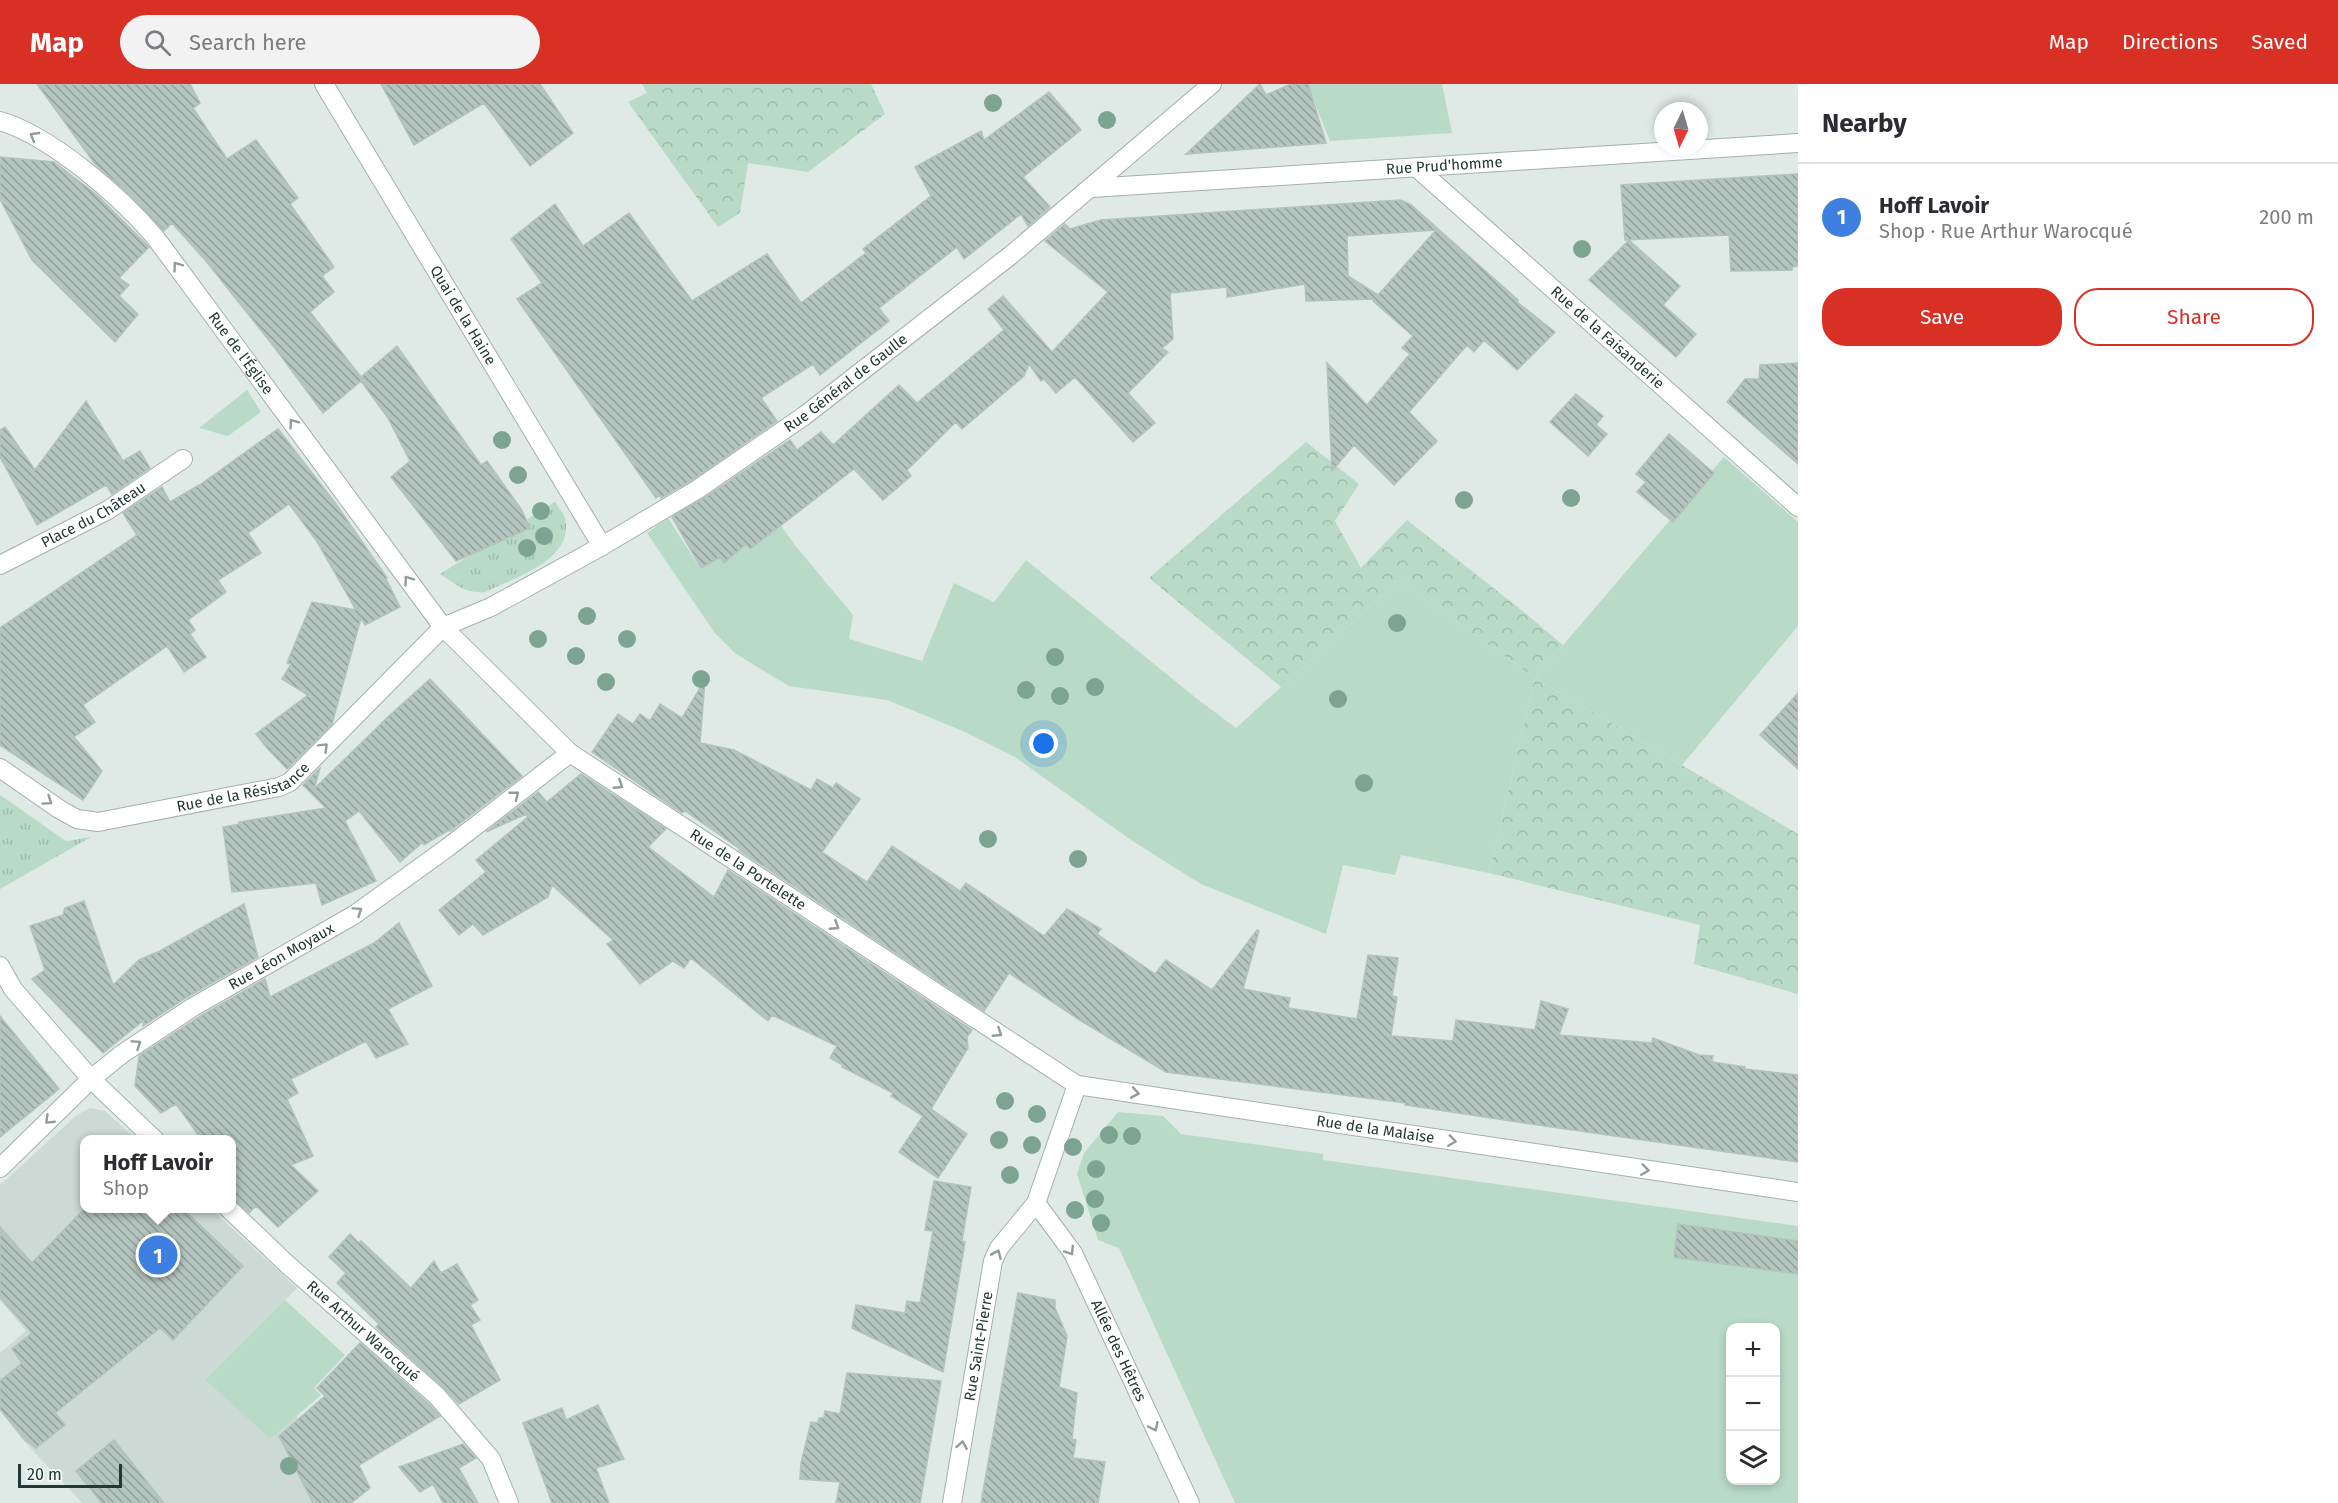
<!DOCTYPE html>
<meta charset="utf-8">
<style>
:root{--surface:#fff;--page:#f2f2f3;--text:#2b2b33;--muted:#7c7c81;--line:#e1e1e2;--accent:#d93025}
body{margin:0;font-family:"Fira Sans",sans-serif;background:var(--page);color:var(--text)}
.controls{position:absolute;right:18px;bottom:18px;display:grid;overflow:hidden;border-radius:12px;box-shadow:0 3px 9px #0003}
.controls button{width:54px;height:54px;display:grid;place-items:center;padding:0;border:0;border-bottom:2px solid var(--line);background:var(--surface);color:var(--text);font:30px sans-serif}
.compass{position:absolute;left:1654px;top:18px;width:54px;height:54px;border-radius:50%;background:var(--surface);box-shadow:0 3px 9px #0003;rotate:185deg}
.scale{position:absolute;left:18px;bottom:15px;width:104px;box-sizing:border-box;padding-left:6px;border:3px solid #213835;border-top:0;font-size:16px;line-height:21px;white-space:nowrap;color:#213835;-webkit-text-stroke:4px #eff6f3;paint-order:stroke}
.you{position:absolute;left:1044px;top:660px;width:21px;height:21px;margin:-15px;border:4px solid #fff;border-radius:50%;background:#1a73e8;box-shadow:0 0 0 9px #1a73e833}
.badge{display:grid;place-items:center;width:39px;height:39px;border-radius:50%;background:var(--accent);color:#fff;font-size:20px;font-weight:700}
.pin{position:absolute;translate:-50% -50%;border:3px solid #fff;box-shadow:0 2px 6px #0006}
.popup{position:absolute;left:80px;top:1051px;width:156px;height:78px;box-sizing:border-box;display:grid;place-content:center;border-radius:12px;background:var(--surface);filter:drop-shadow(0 2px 4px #0005);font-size:20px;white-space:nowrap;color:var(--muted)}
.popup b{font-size:22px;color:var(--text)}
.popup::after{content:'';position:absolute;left:50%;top:100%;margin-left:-12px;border:12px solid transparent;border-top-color:var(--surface)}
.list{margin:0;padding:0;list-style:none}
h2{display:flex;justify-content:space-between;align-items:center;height:78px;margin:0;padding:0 24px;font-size:26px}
h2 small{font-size:20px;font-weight:400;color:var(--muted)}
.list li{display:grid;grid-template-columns:39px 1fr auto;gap:18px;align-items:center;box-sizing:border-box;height:108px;padding:0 24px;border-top:2px solid var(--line)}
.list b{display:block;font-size:22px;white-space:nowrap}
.list p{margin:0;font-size:20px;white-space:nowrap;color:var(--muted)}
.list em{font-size:20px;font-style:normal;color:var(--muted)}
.actions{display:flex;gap:12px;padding:18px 24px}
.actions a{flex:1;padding:14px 0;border:2px solid var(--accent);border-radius:24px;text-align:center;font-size:21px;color:var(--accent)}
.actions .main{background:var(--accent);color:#fff}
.icon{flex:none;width:33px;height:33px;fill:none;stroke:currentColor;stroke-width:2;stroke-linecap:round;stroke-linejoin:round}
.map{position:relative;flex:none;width:1798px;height:1419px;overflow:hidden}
header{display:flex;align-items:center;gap:36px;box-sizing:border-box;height:84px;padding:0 30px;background:var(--accent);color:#fff}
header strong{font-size:28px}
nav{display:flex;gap:33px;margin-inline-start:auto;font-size:21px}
.search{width:420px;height:54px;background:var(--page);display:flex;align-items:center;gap:15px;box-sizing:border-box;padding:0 21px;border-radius:33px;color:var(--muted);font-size:22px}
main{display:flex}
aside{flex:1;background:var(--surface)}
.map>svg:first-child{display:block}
</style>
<header>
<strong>Map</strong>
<div class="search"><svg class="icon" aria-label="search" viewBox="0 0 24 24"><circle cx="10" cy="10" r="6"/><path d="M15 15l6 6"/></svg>Search here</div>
<nav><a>Map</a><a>Directions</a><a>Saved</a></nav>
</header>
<main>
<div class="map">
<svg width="1798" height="1419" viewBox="0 0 1798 1419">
<defs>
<pattern id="forest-crowns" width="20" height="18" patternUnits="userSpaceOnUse" patternTransform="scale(1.5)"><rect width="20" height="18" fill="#b8dac6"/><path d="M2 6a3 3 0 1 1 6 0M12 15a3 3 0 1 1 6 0" fill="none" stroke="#9ebcab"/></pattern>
<pattern id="park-tufts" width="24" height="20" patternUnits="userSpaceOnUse" patternTransform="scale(1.5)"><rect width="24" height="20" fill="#b8dac6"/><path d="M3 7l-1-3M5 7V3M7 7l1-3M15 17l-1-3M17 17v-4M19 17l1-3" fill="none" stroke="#9ebcab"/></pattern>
<pattern id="building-back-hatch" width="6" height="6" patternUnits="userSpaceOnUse" patternTransform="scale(1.5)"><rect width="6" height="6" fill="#b4c4bf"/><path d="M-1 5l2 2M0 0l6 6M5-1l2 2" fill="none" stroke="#92a09c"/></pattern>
</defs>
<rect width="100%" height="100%" fill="#dfe9e6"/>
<path fill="#cdd9d5" d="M90 1024 105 1027 136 1055 84 1056V1124L211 1125 297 1204 205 1296 270 1355 296 1332 327 1389 337 1419H82L22 1355 0 1327V1269L26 1247 0 1216V1101L77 1031Z"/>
<path fill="#b8dac6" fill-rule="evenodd" d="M1307 0H1442L1452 49 1330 57Z
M247 306 261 328 228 352 199 344Z
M1724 373 1798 438V542L1682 681 1535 594 1489 789 1401 771 1395 791 1343 781 1326 850 1201 800 1131 756 1015 673 963 647 887 616 789 602 736 570 714 548 647 449 668 434 700 484 718 471 724 478 777 436 794 460 853 531 849 555 922 577 954 499 994 518 1026 476 1196 614 1236 644 1399 496 1535 594Z
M1118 1028 1163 1032 1181 1050 1323 1070V1076L1798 1142V1419H1235L1119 1164 1098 1156 1077 1090 1084 1069ZM1730 1244H1776V1396H1730Z
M285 1216 345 1271 314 1304 321 1311 270 1355 205 1296Z"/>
<path fill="url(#forest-crowns)" d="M642 0H871L885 30 808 88 748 79 740 129 718 143 628 18 647 9Z
M1306 358 1359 400 1335 437 1361 484 1407 436 1520 525 1563 561 1535 594 1798 750V910L1694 880 1700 841 1489 789 1535 594 1399 496 1281 603 1149 494Z"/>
<path fill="url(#park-tufts)" d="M555 418C558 423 563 429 565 434 575 476 514 494 485 508 466 510 455 500 440 490Z
M0 711 66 757 91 753 0 805Z"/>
<path fill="url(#building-back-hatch)" stroke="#b2c2be" stroke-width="1.5" fill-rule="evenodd" d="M37 0H190L200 19 193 24 227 75 256 56 298 114 290 120 334 183 322 192 334 208 310 228 361 293 397 262 481 381 487 377 521 425 530 444 456 477 391 393 410 377 388 334 361 297 323 329 275 264 206 177 172 139 164 147 131 112 95 80Z
M381 0H540L573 49 530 82 484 19 414 61Z
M1260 0 1266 11 1291 0H1308L1326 59 1186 70Z
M1049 8 1081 46 1023 93 1050 123 1028 142 1021 130 964 175 957 163 879 224 889 237 820 291 813 280 761 314 777 337 692 396 661 414 660 411 656 414 517 215 542 199 511 155 555 120 583 162 629 129 692 217 767 170 801 219 866 169 863 165 931 112 915 83 981 47 984 56Z
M0 73 54 78 97 111 149 163 119 194 129 201 119 212 138 230 115 258 32 176 0 115Z
M1798 90V182L1792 183V186L1731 187 1729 149 1728 151 1625 156 1621 101Z
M1400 116 1410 120 1518 216 1517 218 1555 248 1517 286 1484 256 1474 268 1467 261 1409 328 1437 357 1394 401 1354 361 1332 387 1327 279 1367 321 1410 270 1402 264 1413 252 1373 217 1374 215 1306 217 1305 200 1227 213V203L1170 209 1173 255 1162 264 1168 268 1128 309 1155 339 1133 358 1075 293 1056 309 1044 295 1041 297 1029 280 1024 292 962 345 956 338 907 386 911 392 883 416 854 385 750 465 746 460 724 479 720 473 701 484 672 433 704 414 790 356 797 366 821 348 833 361 899 301 917 319 1004 246 988 225 1003 212 1052 268 1108 208 1045 157 1065 140 1070 145 1101 136ZM1436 146 1378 211 1348 192 1347 152Z
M1629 156 1680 202 1663 221 1696 250 1676 273 1589 196Z
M1798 279V380L1727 318 1745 295H1759L1760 281Z
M1576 310 1603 332 1596 341 1607 350 1588 372 1550 338Z
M86 317 123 377 140 367 150 384 112 410 106 401 37 441 0 373V346L5 343 35 386Z
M278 345 336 420 387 494 386 495 400 523 365 541 361 534 332 640 287 685 267 664 256 650 308 611 282 595 291 580 287 579 312 518 356 526 316 456 289 420 248 449 261 469 218 496 226 508 188 536 195 546 190 550 206 573 184 588 167 562 83 621 95 638 74 653 102 687 83 716 0 661V544L137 451 123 429 162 403 170 418 201 400Z
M1669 350 1714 389 1673 438 1637 408 1646 398 1636 390Z
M430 595 522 692 450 747 449 746 424 761 423 758 400 778 359 727 345 737 376 797 322 821 316 799 232 808 223 743 240 740 239 738 326 724 303 701 320 684 314 705 390 631Z
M705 596 700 659 734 666 811 706 817 695 833 704 836 699 860 715 822 768 867 798 892 762 960 807 966 799 1044 852 1067 825 1101 845 1097 850 1155 890 1166 876 1212 906 1257 846 1259 847 1243 905 1290 914 1288 924 1357 935 1368 871 1398 874 1392 912 1397 913 1391 952 1453 957 1456 936 1535 946 1541 917 1568 925 1559 951 1652 959 1653 954 1699 971 1713 972 1712 978 1745 983V985L1798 991V1078L1538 1041 1405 1021 1406 1019 1166 988 1078 935 1009 889 984 927 739 766 740 765 685 727 682 729 592 668 618 630 633 640 640 630 650 637 660 620 682 634Z
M1798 609V685L1760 651Z
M581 690 666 745 648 763 714 813 728 786 972 946 967 953 968 964 931 1025 967 1050 938 1094 899 1068 923 1032 891 1012 893 1009 842 983 843 981 830 974 837 962 772 931 768 937 691 874 684 884 673 877 640 900 607 860 613 856 552 801 548 813 483 851 473 840 459 851 439 826 486 788 476 776 528 733 526 730 486 748 538 708 547 718Z
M84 817 113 901 139 876 160 867 244 820 258 873 187 913 143 942 144 936 103 969 32 895 45 886 30 842 63 831 65 824Z
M399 839 432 902 388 925 408 960 376 974 366 957 291 995 298 1009 287 1015 313 1072 291 1081 318 1107 278 1143 256 1122 249 1129 231 1113V1056H202L176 1020 161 1029 135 1002 139 972 199 933 265 895 270 913 374 859Z
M0 932 59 1005 0 1053Z
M934 1097 971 1103 962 1157 965 1158 943 1288 852 1244 856 1221 905 1229 907 1217 920 1219 933 1147 925 1146Z
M84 1125H183L243 1182 173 1256 160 1244 55 1329 65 1341 36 1364 25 1356 0 1325V1297L22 1279 12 1265 32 1249 0 1214V1143L32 1179Z
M1678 1140 1798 1157V1190L1674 1173Z
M350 1150 359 1159 361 1157 411 1204 434 1177 441 1189 457 1180 478 1216 470 1221 480 1236 471 1241 500 1296 459 1320 444 1304 376 1243 379 1240 337 1199 346 1189 329 1173Z
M1018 1209 1055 1216V1224L1067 1252 1059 1303 1077 1309 1072 1355 1076 1356 1073 1374 1105 1378 1098 1419H981Z
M360 1259 429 1320 440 1332 359 1381 370 1404 351 1419H313L279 1352 325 1312 317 1304Z
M847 1289 941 1297 920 1419H836L840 1398 800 1395 801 1379 811 1338 818 1339 819 1334H824L825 1327 840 1330Z
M598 1321 624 1375 596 1384 609 1419H552L523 1339 562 1324 566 1336Z
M114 1356 164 1419H102L76 1387Z
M463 1360 476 1374 459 1384 478 1419H443L433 1400 420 1408 399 1383Z"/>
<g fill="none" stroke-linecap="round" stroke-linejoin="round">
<defs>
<g id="street">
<path id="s1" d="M324 0 602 462"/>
<path id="s2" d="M0 37C51 52 120 112 155 153L443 543 570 669 1077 1001 1798 1108"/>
<path id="s3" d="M1417 84 1798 423"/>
<path id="s4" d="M1091 104 1798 59"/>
<path id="s5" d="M0 481 108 426 183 375"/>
<path id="s6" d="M0 684 59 725 77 735 98 738 279 703 290 698 443 543 491 523 602 462 698 405 804 332 1011 171 1212 0"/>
<path id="s7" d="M0 1084 91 995 122 970 193 923 354 831 447 764 570 669"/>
<path id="s8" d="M1036 1119 1073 1169 1190 1419"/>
<path id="s9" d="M952 1419 993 1177 999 1164 1036 1119 1077 1001"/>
</g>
<g id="secondary">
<path d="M0 882 13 905 91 995 155 1056"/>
<path id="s10" d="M228 1124 288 1181 437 1312 491 1375 509 1419"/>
</g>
</defs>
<use href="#street" stroke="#a2b0ad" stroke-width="20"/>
<use href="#secondary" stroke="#9fb4af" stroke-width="20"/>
<use href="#street" stroke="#fff" stroke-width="18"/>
<use href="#secondary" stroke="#fff" stroke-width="18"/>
</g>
<g fill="#7da493">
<circle cx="993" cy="19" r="9"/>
<circle cx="1107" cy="36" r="9"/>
<circle cx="1582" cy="165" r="9"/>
<circle cx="502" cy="356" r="9"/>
<circle cx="518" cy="391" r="9"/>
<circle cx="1571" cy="414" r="9"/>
<circle cx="1464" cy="416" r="9"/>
<circle cx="541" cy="427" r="9"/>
<circle cx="544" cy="452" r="9"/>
<circle cx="527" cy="464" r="9"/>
<circle cx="587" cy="532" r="9"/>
<circle cx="1397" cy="539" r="9"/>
<circle cx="538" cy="555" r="9"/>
<circle cx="627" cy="555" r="9"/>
<circle cx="576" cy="572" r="9"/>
<circle cx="1055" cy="573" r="9"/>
<circle cx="701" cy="595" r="9"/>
<circle cx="606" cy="598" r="9"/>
<circle cx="1095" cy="603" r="9"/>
<circle cx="1026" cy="606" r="9"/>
<circle cx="1060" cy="612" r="9"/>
<circle cx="1338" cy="615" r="9"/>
<circle cx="1364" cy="699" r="9"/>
<circle cx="988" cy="755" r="9"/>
<circle cx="1078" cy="775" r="9"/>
<circle cx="1005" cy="1017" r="9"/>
<circle cx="1037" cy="1030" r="9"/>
<circle cx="1109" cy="1051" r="9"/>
<circle cx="1132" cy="1052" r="9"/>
<circle cx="999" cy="1056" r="9"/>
<circle cx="1032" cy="1061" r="9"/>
<circle cx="1073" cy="1063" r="9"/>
<circle cx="1096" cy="1085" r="9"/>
<circle cx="1010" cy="1091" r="9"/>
<circle cx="1095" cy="1115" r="9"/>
<circle cx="1075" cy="1126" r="9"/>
<circle cx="1101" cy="1139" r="9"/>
<circle cx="289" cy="1382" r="9"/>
</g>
<defs><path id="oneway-chevron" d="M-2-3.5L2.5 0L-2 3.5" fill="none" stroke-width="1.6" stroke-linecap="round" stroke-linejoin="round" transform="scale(1.5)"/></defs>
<g stroke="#909c9a">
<use href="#oneway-chevron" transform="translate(34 52) rotate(-150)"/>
<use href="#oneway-chevron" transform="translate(177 182) rotate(-126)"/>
<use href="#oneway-chevron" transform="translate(293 339) rotate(-126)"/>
<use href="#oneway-chevron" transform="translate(408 496) rotate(-126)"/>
<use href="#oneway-chevron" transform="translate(324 663) rotate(-45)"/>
<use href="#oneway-chevron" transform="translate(619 701) rotate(33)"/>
<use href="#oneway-chevron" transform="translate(515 711) rotate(-38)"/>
<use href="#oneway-chevron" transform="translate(48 717) rotate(34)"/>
<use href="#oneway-chevron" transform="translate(358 827) rotate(-34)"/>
<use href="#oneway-chevron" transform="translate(835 842) rotate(33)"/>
<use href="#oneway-chevron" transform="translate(998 949) rotate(33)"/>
<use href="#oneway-chevron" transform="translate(137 960) rotate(-34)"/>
<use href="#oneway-chevron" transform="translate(1135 1009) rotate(10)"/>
<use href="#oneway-chevron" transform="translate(49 1036) rotate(136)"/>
<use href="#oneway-chevron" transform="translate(1452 1057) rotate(8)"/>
<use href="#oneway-chevron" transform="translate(1645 1086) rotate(8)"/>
<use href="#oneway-chevron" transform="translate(1070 1167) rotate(57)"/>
<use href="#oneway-chevron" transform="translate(997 1170) rotate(-66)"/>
<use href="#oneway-chevron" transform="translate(1154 1343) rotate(65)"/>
<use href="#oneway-chevron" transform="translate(962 1361) rotate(-80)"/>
</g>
<g text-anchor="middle" stroke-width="5" stroke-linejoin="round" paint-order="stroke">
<g font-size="15" fill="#213835" stroke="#eff6f3">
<text dy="5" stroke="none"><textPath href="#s4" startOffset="354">Rue Prud'homme</textPath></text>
<text dy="5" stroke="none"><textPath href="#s1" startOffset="270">Quai de la Haine</textPath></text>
<text dy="5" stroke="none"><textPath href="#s3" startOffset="255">Rue de la Faisanderie</textPath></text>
<text dy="5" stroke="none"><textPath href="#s2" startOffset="340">Rue de l'Église</textPath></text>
<text dy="5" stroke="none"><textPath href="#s6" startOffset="1000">Rue Général de Gaulle</textPath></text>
<text dy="5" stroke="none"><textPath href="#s5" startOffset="106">Place du Château</textPath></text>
<text dy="5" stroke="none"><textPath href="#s6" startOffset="264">Rue de la Résistance</textPath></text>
<text dy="5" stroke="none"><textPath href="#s2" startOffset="1072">Rue de la Portelette</textPath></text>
<text dy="5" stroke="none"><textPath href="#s7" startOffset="354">Rue Léon Moyaux</textPath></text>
<text dy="5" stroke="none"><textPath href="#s2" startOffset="1767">Rue de la Malaise</textPath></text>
<text dy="5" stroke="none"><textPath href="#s10" startOffset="183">Rue Arthur Warocqué</textPath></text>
<text dy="5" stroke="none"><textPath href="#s9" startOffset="159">Rue Saint-Pierre</textPath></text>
<text dy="5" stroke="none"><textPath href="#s8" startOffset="170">Allée des Hêtres</textPath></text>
</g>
</g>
</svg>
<div class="controls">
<button>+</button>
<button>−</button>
<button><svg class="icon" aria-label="layers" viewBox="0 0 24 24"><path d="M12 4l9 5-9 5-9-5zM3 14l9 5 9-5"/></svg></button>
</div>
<svg class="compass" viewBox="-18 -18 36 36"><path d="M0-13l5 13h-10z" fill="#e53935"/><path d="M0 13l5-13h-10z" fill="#7c7c81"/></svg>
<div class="scale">20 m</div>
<div class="you"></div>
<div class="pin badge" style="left:158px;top:1171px;background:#3f7fe0">1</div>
<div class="popup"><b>Hoff Lavoir</b>Shop</div>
</div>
<aside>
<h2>Nearby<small></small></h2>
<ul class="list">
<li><span class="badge" style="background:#3f7fe0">1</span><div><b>Hoff Lavoir</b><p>Shop · Rue Arthur Warocqué</p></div><em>200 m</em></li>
</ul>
<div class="actions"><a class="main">Save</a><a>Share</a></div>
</aside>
</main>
